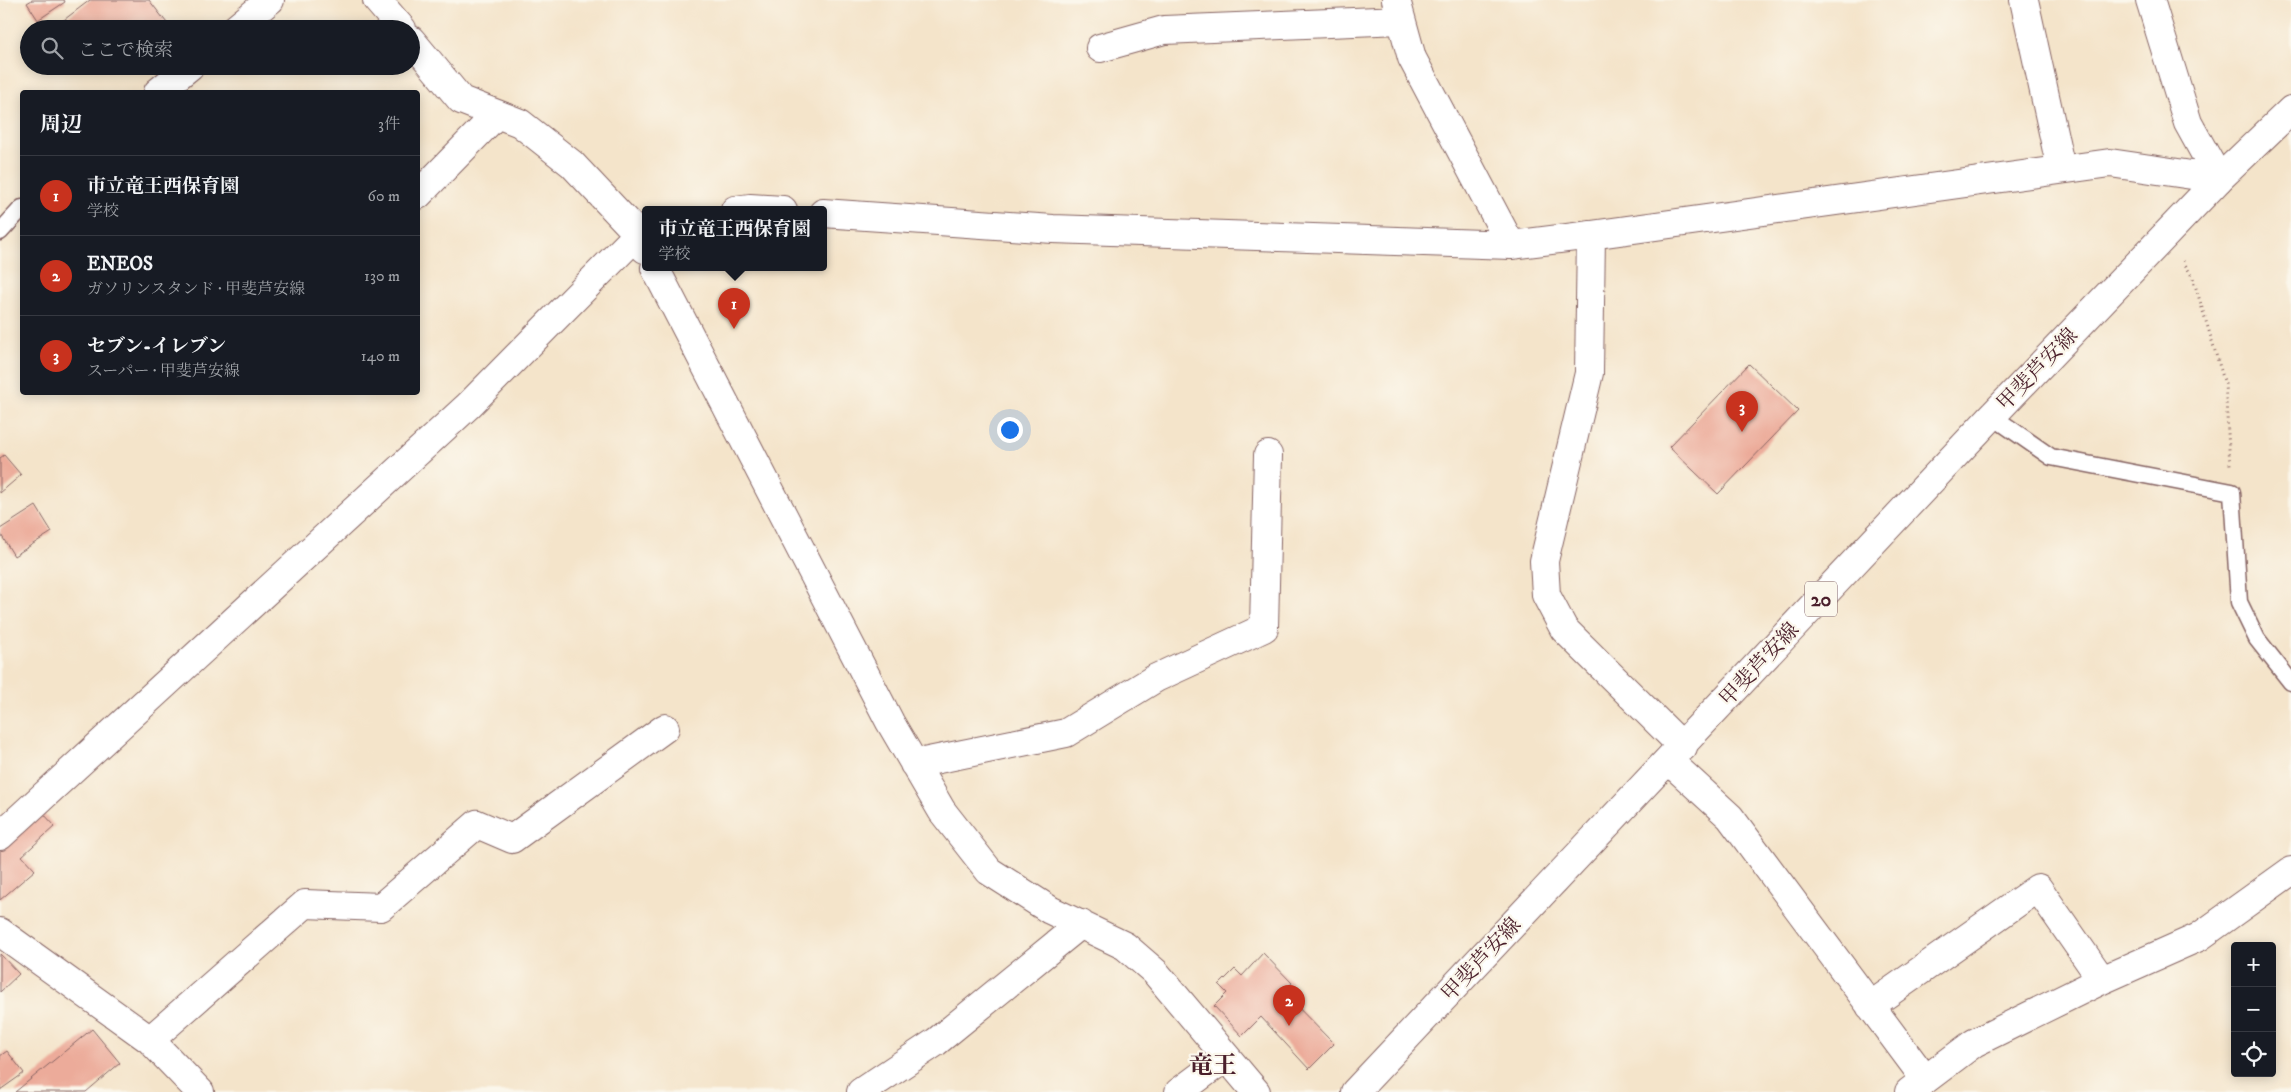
<!DOCTYPE html>
<html lang="ja">
<meta charset="utf-8">
<style>
:root{--surface:#171b24;--page:#20242c;--text:#f1f3f6;--muted:#9ea1a6;--line:#363941;--accent:#c8321e}
body{margin:0;font-family:"IM FELL DW Pica","Noto Serif JP",serif;background:var(--page);color:var(--text)}
.controls{position:absolute;right:15px;bottom:15px;display:grid;overflow:hidden;border-radius:5px;box-shadow:0 2px 12px #0003}
.controls button{width:45px;height:45px;display:grid;place-items:center;padding:0;border:0;border-bottom:1px solid var(--line);background:var(--surface);color:var(--text);font:25px sans-serif}
.you{position:absolute;left:1009px;top:429px;width:18px;height:18px;margin:-12px;border:4px solid #fff;border-radius:50%;background:#1a73e8;box-shadow:0 0 0 8px #1a73e833}
.badge{display:grid;place-items:center;width:32px;height:32px;border-radius:50%;background:var(--accent);color:#fff;font-size:16px;font-weight:700}
.pin{position:absolute;translate:-50% -41px;filter:drop-shadow(0 1px 2px #0008)}
.pin::after{content:'';position:absolute;top:26px;width:18px;height:15px;background:inherit;clip-path:polygon(0 0,100% 0,50% 100%)}
.popup{position:absolute;left:642px;top:206px;width:185px;height:65px;box-sizing:border-box;display:grid;place-content:center;border-radius:5px;background:var(--surface);filter:drop-shadow(0 1px 4px #0005);font-size:16px;white-space:nowrap;color:var(--muted)}
.popup b{font-size:19px;color:var(--text)}
.popup::after{content:'';position:absolute;left:50%;top:100%;margin-left:-10px;border:10px solid transparent;border-top-color:var(--surface)}
.list{margin:0;padding:0;list-style:none}
h2{display:flex;justify-content:space-between;align-items:center;height:65px;margin:0;padding:0 20px;font-size:21px}
h2 small{font-size:16px;font-weight:400;color:var(--muted)}
.list li{display:grid;grid-template-columns:32px 1fr auto;gap:15px;align-items:center;box-sizing:border-box;height:80px;padding:0 20px;border-top:1px solid var(--line)}
.list b{display:block;font-size:19px;white-space:nowrap}
.list p{margin:0;font-size:16px;white-space:nowrap;color:var(--muted)}
.list em{font-size:16px;font-style:normal;color:var(--muted)}
.icon{flex:none;width:28px;height:28px;fill:none;stroke:currentColor;stroke-width:2;stroke-linecap:round;stroke-linejoin:round}
.map{position:relative;flex:none;width:2291px;height:1092px;overflow:hidden}
.search{position:absolute;background:var(--surface);box-shadow:0 2px 12px #0003;left:20px;top:20px;width:400px;height:55px;display:flex;align-items:center;gap:12px;box-sizing:border-box;padding:0 18px;border-radius:28px;color:var(--muted);font-size:19px}
.panel{position:absolute;background:var(--surface);box-shadow:0 2px 12px #0003;left:20px;top:90px;width:400px;height:305px;border-radius:5px}
.map>svg:first-child{display:block}
</style>
<div class="map">
<svg width="2291" height="1092" viewBox="0 0 2291 1092">
<rect width="100%" height="100%" fill="#fbf7ec"/>
<filter id="ink" filterUnits="userSpaceOnUse"><feTurbulence type="fractalNoise" baseFrequency=".02" numOctaves="2"/><feDisplacementMap in="SourceGraphic" scale="10" xChannelSelector="R" yChannelSelector="G"/><feConvolveMatrix kernelMatrix="1 2 1 2 8 2 1 2 1" color-interpolation-filters="sRGB"/></filter>
<filter id="wash" filterUnits="userSpaceOnUse"><feTurbulence type="fractalNoise" baseFrequency=".0096" numOctaves="4" result="noise"/><feDisplacementMap in="SourceGraphic" scale="20" xChannelSelector="R" yChannelSelector="G"/><feGaussianBlur stdDeviation="1.12" result="paint"/><feColorMatrix in="noise" values="0 0 0 0 0 0 0 0 0 0 0 0 0 0 0 0 0 1.4 0 .05"/><feComposite in="paint" operator="in"/></filter>
<g filter="url(#wash)">
<rect width="100%" height="100%" fill="#f4e4ca"/>
<g id="blocks">
<path fill="#ecab9a" d="M32 0H64L65 2 38 20 27 3Z
M90 0H149L170 27 52 29Z
M1749 364 1798 411 1718 494 1669 447Z
M4 455 21 475 0 493V458Z
M36 506 52 532 14 556 0 533V529Z
M42 812 55 826 22 856 35 870 0 900V850Z
M1263 953 1292 983 1284 993 1334 1044 1309 1069 1261 1017 1242 1036 1214 1006 1227 993 1219 985 1235 969 1242 976Z
M0 954 19 974 0 992Z
M92 1029 120 1063 86 1092H15Z
M7 1051 24 1073 0 1090V1056Z"/>
</g>
</g>
<g filter="url(#ink)">
<use href="#blocks" fill-opacity="0" stroke="#866463" stroke-width="1"/>
<g fill="none" stroke-linecap="round" stroke-linejoin="round">
<defs>
<path id="lane" d="M0 232 22 208
M1992 416 2051 457 2232 492 2239 602 2257 639 2291 682"/>
<path id="street" d="M377 0 402 29
M1396 0 1412 58 1511 245
M2024 0 2061 169
M2150 0 2188 123 2219 179
M235 29 270 0
M411 40 461 100 520 123 572 164 638 234 645 249
M1100 48 1164 30 1401 20
M158 92 190 66
M418 195 497 114
M735 210 750 208 783 210
M823 213 1053 229 1511 245 1591 235 1589 373 1544 561 1546 595 1564 629 1683 747
M1591 235 2110 163 2219 179
M655 268 890 722 942 811 989 871 1050 910 1125 946 1155 972 1256 1092
M1669 761 1730 817 1925 1079
M914 764 1066 733 1156 678 1264 628 1268 455
M0 836 469 405 638 234 645 231
M0 932 150 1040 200 1092
M1870 1006 2038 888 2102 980
M150 1040 305 904 381 907 477 824 512 839 665 728
M861 1092 936 1042 1081 924
M1179 1092 1226 1057
M1909 1092 1974 1043 2102 980 2199 937 2291 871"/>
<path id="primary" d="M1355 1092 1992 416 2219 179 2291 110"/>
</defs>
<use href="#lane" stroke="#866463" stroke-width="19"/>
<use href="#street" stroke="#866463" stroke-width="30"/>
<use href="#primary" stroke="#866463" stroke-width="30"/>
<path stroke="#866463" stroke-width="3" stroke-dasharray="1 4" stroke-linecap="butt" d="M2183 261 2193 278 2225 384 2230 465"/>
<use href="#lane" stroke="#fff" stroke-width="16"/>
<use href="#street" stroke="#fff" stroke-width="28"/>
<use href="#primary" stroke="#fff" stroke-width="28"/>
</g>
</g>
<g text-anchor="middle" stroke-width="4.5" stroke-linejoin="round" paint-order="stroke">
<rect fill="#fbf7ec" stroke="#7f6065" stroke-width="1" x="1805" y="581.5" width="32" height="35" rx="4"/>
<g font-size="20" font-weight="bold" fill="#4a1f2b">
<text x="1821" y="606">20</text>
</g>
<g font-size="21" fill="#4a1f2b" stroke="#fbf7ec">
<text transform="translate(2037 369) rotate(-46)" y="7">甲斐芦安線</text>
<text transform="translate(1759 664) rotate(-47)" y="7">甲斐芦安線</text>
<text transform="translate(1481 959) rotate(-47)" y="7">甲斐芦安線</text>
</g>
<g font-size="24" font-weight="bold" fill="#4a1f2b" stroke="#fbf7ec">
<text x="1213" y="1073">竜王</text>
</g>
</g>
</svg>
<div class="controls">
<button>+</button>
<button>−</button>
<button><svg class="icon" aria-label="locate" viewBox="0 0 24 24"><circle cx="12" cy="12" r="6"/><path d="M12 2v4M12 18v4M2 12h4M18 12h4"/></svg></button>
</div>
<div class="you"></div>
<div class="pin badge" style="left:734px;top:329px">1</div>
<div class="popup"><b>市立竜王西保育園</b>学校</div>
<div class="pin badge" style="left:1289px;top:1026px">2</div>
<div class="pin badge" style="left:1742px;top:432px">3</div>
<div class="search"><svg class="icon" aria-label="search" viewBox="0 0 24 24"><circle cx="10" cy="10" r="6"/><path d="M15 15l6 6"/></svg>ここで検索</div>
<section class="panel">
<h2>周辺<small>3件</small></h2>
<ul class="list">
<li><span class="badge">1</span><div><b>市立竜王西保育園</b><p>学校</p></div><em>60 m</em></li>
<li><span class="badge">2</span><div><b>ENEOS</b><p>ガソリンスタンド · 甲斐芦安線</p></div><em>130 m</em></li>
<li><span class="badge">3</span><div><b>セブン-イレブン</b><p>スーパー · 甲斐芦安線</p></div><em>140 m</em></li>
</ul>
</section>
</div>
